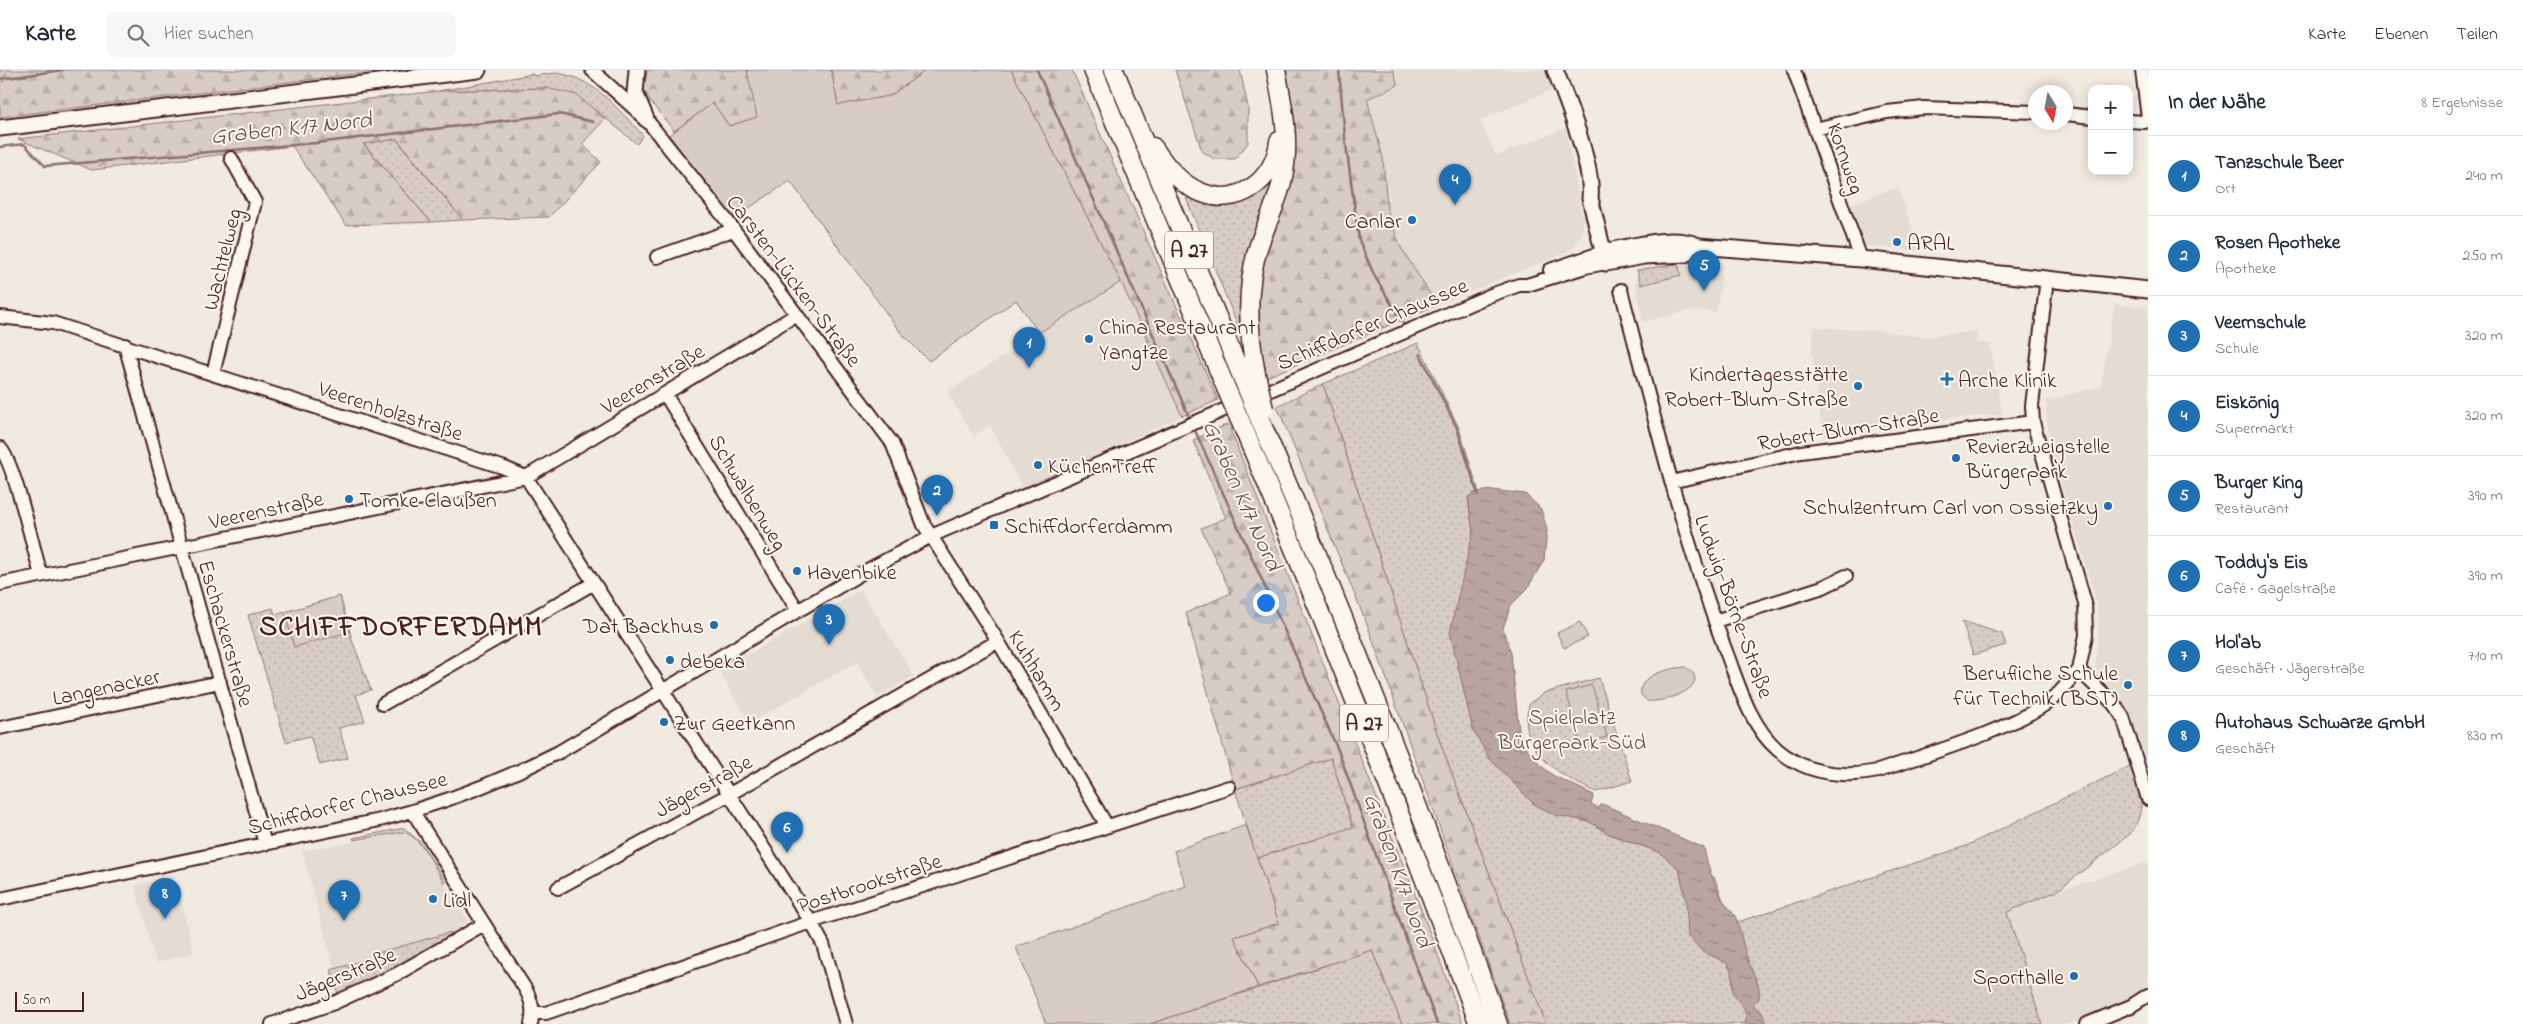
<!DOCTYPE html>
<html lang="de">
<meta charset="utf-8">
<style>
:root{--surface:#fff;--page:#f6f6f7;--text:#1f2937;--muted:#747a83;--line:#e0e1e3;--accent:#1f6fb2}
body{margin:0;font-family:"Indie Flower",sans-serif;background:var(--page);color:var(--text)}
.controls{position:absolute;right:15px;top:15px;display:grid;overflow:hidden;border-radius:10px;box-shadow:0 2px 12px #0003}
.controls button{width:45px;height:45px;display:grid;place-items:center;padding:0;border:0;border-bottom:1px solid var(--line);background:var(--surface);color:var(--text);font:25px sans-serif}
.compass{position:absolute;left:2028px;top:15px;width:45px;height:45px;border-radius:50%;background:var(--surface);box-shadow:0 2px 12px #0003;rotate:170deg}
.scale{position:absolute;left:15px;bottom:12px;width:69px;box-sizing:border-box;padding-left:5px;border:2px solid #4a1f2b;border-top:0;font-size:14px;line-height:18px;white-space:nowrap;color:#4a1f2b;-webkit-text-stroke:4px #fbf7ec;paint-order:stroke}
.you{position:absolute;left:1265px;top:532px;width:18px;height:18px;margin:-12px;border:4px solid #fff;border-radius:50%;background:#1a73e8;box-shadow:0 0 0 8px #1a73e833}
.badge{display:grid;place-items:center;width:32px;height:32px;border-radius:50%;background:var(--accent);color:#fff;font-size:16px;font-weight:700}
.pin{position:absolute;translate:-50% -41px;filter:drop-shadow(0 1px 2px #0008)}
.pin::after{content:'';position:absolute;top:26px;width:18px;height:15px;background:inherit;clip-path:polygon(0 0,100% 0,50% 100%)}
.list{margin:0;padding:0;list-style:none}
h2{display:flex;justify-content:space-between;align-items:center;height:65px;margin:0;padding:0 20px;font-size:21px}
h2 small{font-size:16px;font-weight:400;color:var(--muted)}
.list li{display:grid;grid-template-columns:32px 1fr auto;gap:15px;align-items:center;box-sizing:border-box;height:80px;padding:0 20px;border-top:1px solid var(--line)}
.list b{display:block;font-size:19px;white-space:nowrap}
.list p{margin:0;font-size:16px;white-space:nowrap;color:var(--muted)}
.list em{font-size:16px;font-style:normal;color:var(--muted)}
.icon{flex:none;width:28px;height:28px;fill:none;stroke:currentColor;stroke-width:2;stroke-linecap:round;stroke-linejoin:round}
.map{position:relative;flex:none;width:2148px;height:954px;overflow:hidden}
header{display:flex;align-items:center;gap:30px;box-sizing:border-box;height:70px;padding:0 25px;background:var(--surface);border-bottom:1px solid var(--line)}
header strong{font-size:24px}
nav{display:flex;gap:28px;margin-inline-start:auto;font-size:18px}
.search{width:350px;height:45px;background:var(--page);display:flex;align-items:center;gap:12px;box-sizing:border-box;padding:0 18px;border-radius:10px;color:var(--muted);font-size:19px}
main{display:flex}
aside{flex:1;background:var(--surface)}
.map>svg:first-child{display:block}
</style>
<header>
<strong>Karte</strong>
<div class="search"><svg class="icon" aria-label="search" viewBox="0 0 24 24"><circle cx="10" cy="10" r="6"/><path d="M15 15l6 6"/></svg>Hier suchen</div>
<nav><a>Karte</a><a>Ebenen</a><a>Teilen</a></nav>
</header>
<main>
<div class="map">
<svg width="2148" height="954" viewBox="0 0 2148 954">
<defs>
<pattern id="grass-dots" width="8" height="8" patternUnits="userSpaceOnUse" patternTransform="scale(1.25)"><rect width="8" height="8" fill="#d8ccc6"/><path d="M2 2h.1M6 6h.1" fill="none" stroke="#bbafaa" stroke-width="1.8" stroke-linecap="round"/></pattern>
<pattern id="forest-firs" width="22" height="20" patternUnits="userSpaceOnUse" patternTransform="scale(1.25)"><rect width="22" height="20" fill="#d8ccc6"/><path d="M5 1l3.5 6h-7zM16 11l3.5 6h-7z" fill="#bbafaa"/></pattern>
<pattern id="water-ripples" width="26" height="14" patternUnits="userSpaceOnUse" patternTransform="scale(1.25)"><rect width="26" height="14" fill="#b8a4a2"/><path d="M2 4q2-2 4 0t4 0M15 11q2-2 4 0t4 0" fill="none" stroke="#988584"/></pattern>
</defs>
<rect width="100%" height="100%" fill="#f0eae0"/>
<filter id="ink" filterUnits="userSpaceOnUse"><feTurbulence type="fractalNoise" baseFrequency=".02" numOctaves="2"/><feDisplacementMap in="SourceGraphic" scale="10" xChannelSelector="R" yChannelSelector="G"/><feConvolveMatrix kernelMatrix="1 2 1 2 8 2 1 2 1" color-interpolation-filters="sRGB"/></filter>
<g filter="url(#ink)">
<path fill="#e4dbd2" d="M1393 0H1546L1554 19 1480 50 1496 86 1566 58 1583 150V161L1574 177 1567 182 1437 235 1400 176 1387 139 1383 88 1367 29 1398 15Z
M1898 117 1920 181 1863 175 1849 135Z
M1723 192 1717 242 1691 240 1643 252 1636 214 1637 200 1678 194Z
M1121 212 1182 346 1023 419 990 355 974 366 947 322Z
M2114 234 2148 238V698L2128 640 2117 624 2099 606 2095 598 2099 552 2097 534 2050 375 2047 351 2046 331 2101 316Z
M1814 257 1891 262 1924 267 1977 261 1976 273 1990 274 2002 344 1904 353 1823 367 1812 280Z
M861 520 914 606 877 627 857 592 750 653 719 601Z
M397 764H408L419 774 468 850 457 861 374 884 375 887 334 899 302 781Z
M2148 792V916L2109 940 2068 954H2042L2006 842 2057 821Z
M174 805 194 882 156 893 135 816Z"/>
<path fill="url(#grass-dots)" stroke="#917678" d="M555 3C593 6 618 40 643 65L637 74 597 41 546 18 439 21 533 4 534 6Z
M396 69 463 150 431 152 363 73Z
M1275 107 1241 238 1240 261 1186 128 1207 133 1263 119Z
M1678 194 1681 205 1641 215 1637 200Z
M1418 273 1459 358 1479 422 1468 428 1473 462 1465 502 1473 660 1577 749 1590 752 1609 764 1659 782 1679 799 1714 807 1723 830 1738 852 1966 776 2132 695C2140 724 2148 739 2130 764L2057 821 2007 842 2042 954H1546L1440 672 1323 314Z
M340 526 352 570 371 620 356 625 365 651 339 658 348 688 320 695 310 666 286 672 248 545 273 538 275 545Z
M1962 551 2002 564 2006 575 1973 585Z
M1599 608 1632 711 1596 722C1561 707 1513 678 1530 633L1544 623Z
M1331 688 1353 758 1257 788 1235 719Z
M404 758 421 773 446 812 444 813C434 797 423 769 404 762L354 770 353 768Z
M451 862 452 869 338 924 331 900 375 887 374 884Z
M1372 880 1402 954H1150Z"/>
<path fill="url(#forest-firs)" stroke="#917678" d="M0 0H388L0 47V12L4 11 0 7Z
M648 0H747L758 47 729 56 713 33 674 61 650 31 643 18Z
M831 0H926L890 26 838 36Z
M1011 0H1072L1218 330 1182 346 1121 212Z
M1175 0H1240L1248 37V73L1235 89H1214L1202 81Z
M1284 0H1393L1398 15 1367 29 1383 88 1387 139 1400 176 1437 235 1267 307 1256 256V230L1268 175Z
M546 18 577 25 605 49 582 74 601 92 549 147 463 150 397 69 363 74 431 152 346 155 292 76 92 100 18 69 439 21Z
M1323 314 1440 672 1546 954H1510L1368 557 1277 336Z
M1228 354 1424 847 1463 954H1402L1372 880 1258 917 1234 867 1279 853 1257 788 1353 757 1331 688 1235 719 1186 543 1231 523 1201 458 1226 448 1193 370Z"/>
<path fill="#d8ccc6" stroke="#917678" d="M747 0H831L838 35 890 26 926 0H1011L1121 212 1039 263 1016 230 929 291 901 263 790 111 732 149 669 65 713 33 729 56 757 47Z
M340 526 349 562 294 577 285 542Z
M1580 552 1588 567 1564 578 1557 563Z
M1684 597C1689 599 1694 602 1695 608 1696 623 1659 633 1647 631L1641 625C1637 605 1668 599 1684 597Z
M1592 615 1607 667 1581 674 1566 622Z
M1246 755 1279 853 1234 867 1258 917 1150 954H1046L1016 877 1186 816 1174 781Z"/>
<path fill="url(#water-ripples)" stroke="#8c6f72" d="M1493 420 1525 424 1541 439 1547 460 1544 490 1527 519 1511 535 1503 558 1511 583 1519 661 1528 680 1540 695 1554 706 1594 725 1591 734 1599 738 1602 734 1704 778C1707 795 1714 814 1722 829 1727 837 1734 842 1737 851 1742 866 1744 882 1750 896 1755 908 1761 915 1759 929L1753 933 1755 938 1761 941 1767 954H1745C1749 938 1741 936 1733 923L1732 903 1727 893 1702 881 1688 866 1686 831 1679 799 1659 782 1609 764 1590 752 1555 745 1534 734 1489 688 1473 660 1450 562 1473 462 1468 427 1477 422Z"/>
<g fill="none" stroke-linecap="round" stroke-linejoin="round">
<path stroke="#8c6f72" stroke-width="2.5" d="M1037 0 1190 349
M1339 0 1345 67 1359 170 1374 205 1406 258
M0 9 63 0
M0 77 24 74 45 96 316 73 559 44 593 52
M1420 284 1457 358 1478 425
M1193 356 1338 680 1437 954"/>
<defs>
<path id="minor" d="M592 0 646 49 728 152 892 373 924 455 998 571 1107 756
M1794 0 1861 189
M2066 44 2092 47
M2129 51 2145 52 2148 48 2142 0
M1815 59 1887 42 1924 38 2036 42
M657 187 733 160
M1550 200 1603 182
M2047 208 2032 336 2033 352 2085 533 2086 565 2079 600
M1621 220C1653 342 1682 466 1727 584 1739 616 1751 657 1778 680 1807 704 1843 708 1878 701 1930 683 2006 662 2050 631 2061 623 2070 610 2079 600
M0 247 53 253 502 397 526 407 811 852 823 874 846 954
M125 275 265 774
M213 304 255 132 231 88
M665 324 798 541
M0 378C14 391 34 481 41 505
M1671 412 1801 382 2033 352
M0 514 526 407 796 245
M1715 551 1823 517 1846 506
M2079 600 2113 633 2123 647 2148 729
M383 634 594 513
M0 658 220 612
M413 742 526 920C532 932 534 940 531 954
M558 818 728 725 998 571
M0 829 380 750C443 734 501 711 559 682L860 504 931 466 1491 225 1519 215H1527L1585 197 1606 193
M534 943H546L811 852 1229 717
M272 954 334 933 397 904 484 854
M2087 954 2131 936 2148 925"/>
<path id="major" d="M637 0 635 23 646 49
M1555 0C1567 30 1594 98 1590 128L1606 193 1644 186 1685 184 1699 176
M0 58 478 0
M1603 182C1633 177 1670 164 1699 176L1861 189 2148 220"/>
<path id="highway" d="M1093 0 1226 318
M1114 0 1243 309
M1153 77C1164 94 1180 114 1200 122 1237 138 1275 111 1279 71
M1256 304C1248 260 1245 218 1259 175 1268 149 1282 123 1285 95 1289 63 1282 31 1276 0
M1260 350C1346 548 1425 750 1498 954
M1242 355C1327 553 1404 753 1479 954"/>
</defs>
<use href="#minor" stroke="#4a1f2b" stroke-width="16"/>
<use href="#major" stroke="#4a1f2b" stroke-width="19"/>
<use href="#highway" stroke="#4a1f2b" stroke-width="21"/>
<use href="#minor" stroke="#fbf7ec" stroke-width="12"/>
<use href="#major" stroke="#fbf7ec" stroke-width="15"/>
<use href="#highway" stroke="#fbf7ec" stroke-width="18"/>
<defs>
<path id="highway-bridge" d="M1256 304 1264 339
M1243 309 1260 350
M1226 318 1242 355"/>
</defs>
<use href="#highway-bridge" stroke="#4a1f2b" stroke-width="21" stroke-linecap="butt"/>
<use href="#highway-bridge" stroke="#fbf7ec" stroke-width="18"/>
</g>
</g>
<g fill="#1f6fb2" stroke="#fbf7ec" stroke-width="2">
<circle cx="1412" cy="150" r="5"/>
<circle cx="1897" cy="172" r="5"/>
<circle cx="1089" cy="269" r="5"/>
<path d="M1944.5 301.5h5v5h5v5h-5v5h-5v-5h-5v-5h5z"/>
<circle cx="1858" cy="316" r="5"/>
<circle cx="1956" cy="388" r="5"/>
<circle cx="1038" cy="395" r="5"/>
<circle cx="349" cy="429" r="5"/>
<circle cx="2108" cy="436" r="5"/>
<rect x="989" y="450" width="10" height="10" rx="2.5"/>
<circle cx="797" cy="501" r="5"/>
<circle cx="714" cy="555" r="5"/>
<circle cx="670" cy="590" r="5"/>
<circle cx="2128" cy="615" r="5"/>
<circle cx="664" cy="652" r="5"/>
<circle cx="433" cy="829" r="5"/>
<circle cx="2074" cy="906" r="5"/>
</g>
<g text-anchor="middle" stroke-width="4" stroke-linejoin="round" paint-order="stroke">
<g fill="#fbf7ec" stroke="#7f6065" stroke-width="1">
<rect x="1165" y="161.5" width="48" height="37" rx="4"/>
<rect x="1340" y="634.5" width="48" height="37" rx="4"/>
</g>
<g font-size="21" font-weight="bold" fill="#4a1f2b">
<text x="1189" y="187">A 27</text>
<text x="1364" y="660">A 27</text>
</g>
<g font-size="22" fill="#4a1f2b" stroke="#fbf7ec">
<text transform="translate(1847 88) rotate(71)" y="8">Kornweg</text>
<text transform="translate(221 189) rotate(-76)" y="8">Wachtelweg</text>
<text transform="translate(795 210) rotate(53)" y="8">Carsten-Lücken-Straße</text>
<text transform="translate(1372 253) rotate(-23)" y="8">Schiffdorfer Chaussee</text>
<text transform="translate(652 308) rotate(-31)" y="8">Veerenstraße</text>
<text transform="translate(391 340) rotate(18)" y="8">Veerenholzstraße</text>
<text transform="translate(1848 358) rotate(-9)" y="8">Robert-Blum-Straße</text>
<text transform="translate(749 422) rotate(59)" y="8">Schwalbenweg</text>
<text transform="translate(266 439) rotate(-12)" y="8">Veerenstraße</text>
<text transform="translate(1735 536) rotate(70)" y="8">Ludwig-Börne-Straße</text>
<text transform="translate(227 563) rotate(74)" y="8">Eschackerstraße</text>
<text transform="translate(1038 600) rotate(59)" y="8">Kuhhamm</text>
<text transform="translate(106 616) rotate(-12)" y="8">Langenacker</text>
<text transform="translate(703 715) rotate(-29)" y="8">Jägerstraße</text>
<text transform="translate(347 732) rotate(-14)" y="8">Schiffdorfer Chaussee</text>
<text transform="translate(869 812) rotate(-18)" y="8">Postbrookstraße</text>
<text transform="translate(345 903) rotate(-23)" y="8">Jägerstraße</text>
</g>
<g font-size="22" fill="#4a1f2b" stroke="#fbf7ec" text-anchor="start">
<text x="1402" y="158" text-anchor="end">Canlar</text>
<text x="1907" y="180">ARAL</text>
<text x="1099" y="264">China Restaurant<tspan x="1099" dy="25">Yangtze</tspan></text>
<text x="1848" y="311" text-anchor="end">Kindertagesstätte<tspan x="1848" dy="25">Robert-Blum-Straße</tspan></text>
<text x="1958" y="317">Arche Klinik</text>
<text x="1966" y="383">Revierzweigstelle<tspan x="1966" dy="25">Bürgerpark</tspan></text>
<text x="1048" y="403">KüchenTreff</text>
<text x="359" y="437">Tomke Claußen</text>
<text x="2098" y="444" text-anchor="end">Schulzentrum Carl von Ossietzky</text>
<text x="1004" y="463">Schiffdorferdamm</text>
<text x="807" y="509">Havenbike</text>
<text x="704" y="563" text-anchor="end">Dat Backhus</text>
<text x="680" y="598">debeka</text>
<text x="2118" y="610" text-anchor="end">Berufliche Schule<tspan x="2118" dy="25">für Technik (BST)</tspan></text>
<text x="674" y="660">Zur Geetkann</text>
<text x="443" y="837">Lidl</text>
<text x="2064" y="914" text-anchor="end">Sporthalle</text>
</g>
<g font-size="22" fill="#6e4a52" stroke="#fbf7ec">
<text x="1572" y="654">Spielplatz<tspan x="1572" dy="25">Bürgerpark-Süd</tspan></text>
</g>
<g font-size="24" font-style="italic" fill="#704e55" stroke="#fbf7ec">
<text transform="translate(291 57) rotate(-6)" y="8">Graben K17 Nord</text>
<text transform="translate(1243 425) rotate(66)" y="8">Graben K17 Nord</text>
<text transform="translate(1399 800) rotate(70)" y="8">Graben K17 Nord</text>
</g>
<g font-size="28" font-weight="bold" letter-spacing="1" fill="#4a1f2b" stroke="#fbf7ec">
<text x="401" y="565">SCHIFFDORFERDAMM</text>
</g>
</g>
</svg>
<div class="controls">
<button>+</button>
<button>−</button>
</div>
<svg class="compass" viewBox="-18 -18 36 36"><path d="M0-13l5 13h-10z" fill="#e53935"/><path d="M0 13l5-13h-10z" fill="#747a83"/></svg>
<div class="scale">50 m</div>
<div class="you"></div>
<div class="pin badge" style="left:1029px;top:298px">1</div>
<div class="pin badge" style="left:937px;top:446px">2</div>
<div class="pin badge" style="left:829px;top:575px">3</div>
<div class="pin badge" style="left:1455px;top:135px">4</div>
<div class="pin badge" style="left:1704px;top:221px">5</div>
<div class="pin badge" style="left:787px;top:783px">6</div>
<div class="pin badge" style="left:344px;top:851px">7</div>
<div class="pin badge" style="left:165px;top:849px">8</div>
</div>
<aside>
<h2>In der Nähe<small>8 Ergebnisse</small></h2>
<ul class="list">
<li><span class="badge">1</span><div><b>Tanzschule Beer</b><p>Ort</p></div><em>240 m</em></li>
<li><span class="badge">2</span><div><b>Rosen Apotheke</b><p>Apotheke</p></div><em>250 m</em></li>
<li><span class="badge">3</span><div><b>Veernschule</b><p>Schule</p></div><em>320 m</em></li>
<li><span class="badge">4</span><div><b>Eiskönig</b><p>Supermarkt</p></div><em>320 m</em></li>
<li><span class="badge">5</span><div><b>Burger King</b><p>Restaurant</p></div><em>390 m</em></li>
<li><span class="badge">6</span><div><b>Toddy's Eis</b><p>Café · Gagelstraße</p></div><em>390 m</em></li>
<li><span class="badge">7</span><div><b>Hol'ab</b><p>Geschäft · Jägerstraße</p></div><em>710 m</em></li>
<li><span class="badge">8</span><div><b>Autohaus Schwarze GmbH</b><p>Geschäft</p></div><em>830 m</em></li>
</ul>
</aside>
</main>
